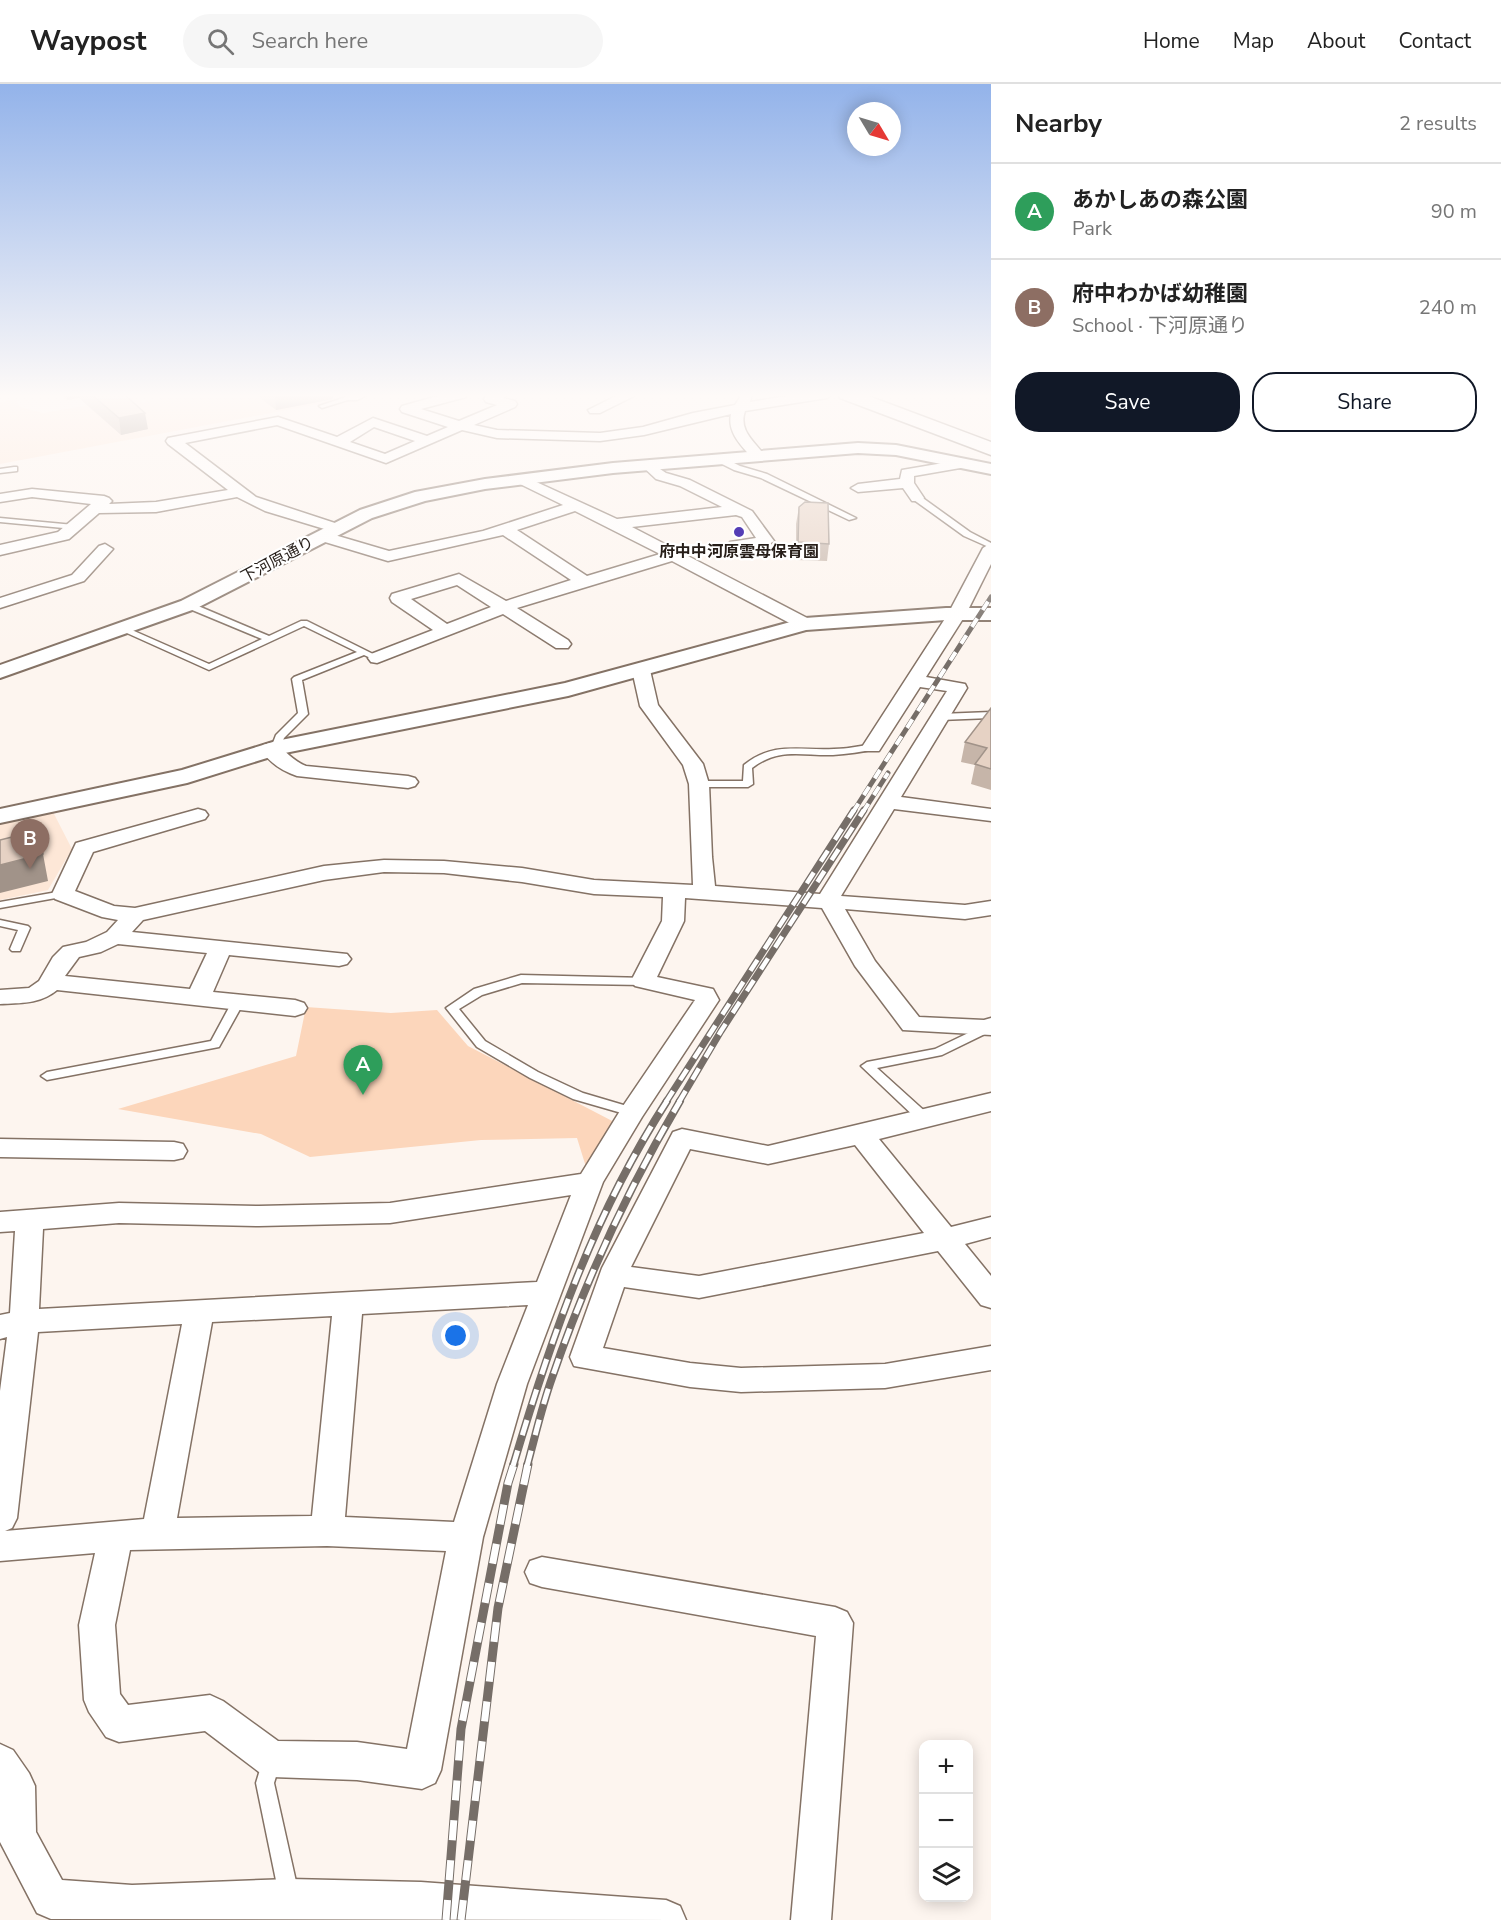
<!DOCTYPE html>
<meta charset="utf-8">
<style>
:root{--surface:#fff;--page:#f6f6f6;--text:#222;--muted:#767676;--line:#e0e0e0;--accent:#111827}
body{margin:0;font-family:"Nunito Sans","Noto Sans JP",sans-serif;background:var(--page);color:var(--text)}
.controls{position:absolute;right:18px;bottom:18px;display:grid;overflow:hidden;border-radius:12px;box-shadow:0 3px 15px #0003}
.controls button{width:54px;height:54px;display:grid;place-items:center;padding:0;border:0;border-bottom:2px solid var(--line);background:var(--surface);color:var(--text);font:30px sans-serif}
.compass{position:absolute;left:847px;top:18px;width:54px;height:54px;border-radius:50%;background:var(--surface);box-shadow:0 3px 15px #0003;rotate:128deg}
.you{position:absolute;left:456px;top:1252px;width:21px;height:21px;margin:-15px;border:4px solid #fff;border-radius:50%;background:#1a73e8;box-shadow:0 0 0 9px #1a73e833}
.badge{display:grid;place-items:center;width:39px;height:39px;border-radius:50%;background:var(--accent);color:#fff;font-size:20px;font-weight:700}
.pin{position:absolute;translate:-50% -50px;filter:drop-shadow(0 2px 3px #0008)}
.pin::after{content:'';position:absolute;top:32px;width:21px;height:18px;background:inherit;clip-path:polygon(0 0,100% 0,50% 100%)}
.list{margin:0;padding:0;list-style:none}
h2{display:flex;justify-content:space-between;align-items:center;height:78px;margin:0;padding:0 24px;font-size:26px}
h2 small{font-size:20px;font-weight:400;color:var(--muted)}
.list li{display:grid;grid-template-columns:39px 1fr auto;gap:18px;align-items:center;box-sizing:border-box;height:96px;padding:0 24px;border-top:2px solid var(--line)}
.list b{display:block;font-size:22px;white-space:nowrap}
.list p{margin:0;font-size:20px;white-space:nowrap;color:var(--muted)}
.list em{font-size:20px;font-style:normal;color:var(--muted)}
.actions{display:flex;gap:12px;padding:18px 24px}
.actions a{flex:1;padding:14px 0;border:2px solid var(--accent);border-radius:24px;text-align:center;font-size:21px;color:var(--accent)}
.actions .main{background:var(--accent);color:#fff}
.icon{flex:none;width:33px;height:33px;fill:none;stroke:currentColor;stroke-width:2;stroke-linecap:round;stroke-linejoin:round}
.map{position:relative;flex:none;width:991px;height:1836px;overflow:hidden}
header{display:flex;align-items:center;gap:36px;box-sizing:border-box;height:84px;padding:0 30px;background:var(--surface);border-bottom:2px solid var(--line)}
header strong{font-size:28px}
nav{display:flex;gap:33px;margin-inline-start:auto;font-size:21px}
.search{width:420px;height:54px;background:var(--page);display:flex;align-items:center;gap:15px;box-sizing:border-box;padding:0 21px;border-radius:33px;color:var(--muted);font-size:22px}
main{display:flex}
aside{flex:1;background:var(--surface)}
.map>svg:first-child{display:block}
</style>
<header>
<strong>Waypost</strong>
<div class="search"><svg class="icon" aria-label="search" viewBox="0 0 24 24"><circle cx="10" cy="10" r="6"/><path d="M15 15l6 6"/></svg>Search here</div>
<nav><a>Home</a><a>Map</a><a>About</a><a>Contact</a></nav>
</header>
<main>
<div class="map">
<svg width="991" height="1836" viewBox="0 0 991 1836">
<rect width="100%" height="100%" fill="#fdf5ef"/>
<path fill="#fde7d7" d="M182 310 347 311 329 318 0 380V318L16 315 20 323 43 329 134 313 143 318Z
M52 726 72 765 48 806 0 816V738Z"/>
<path fill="#fcd6bb" d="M306 923 391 929 437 926 468 962 618 1040 586 1083 577 1054 481 1056 310 1073 261 1050 118 1025 296 972Z"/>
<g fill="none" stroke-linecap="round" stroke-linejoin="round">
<defs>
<path id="service" d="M352 311 354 312V314L322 324 319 322Z
M718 374H724L740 382 767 390 856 434 849 436 761 394 734 386 718 378Z
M14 383H17V387L0 389V385Z
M914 412H920L970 448 991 459V464L964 452 914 416Z
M0 434 74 441 78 443 74 445 0 438Z
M185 519H191L269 552 301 537H307L381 574 377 577 364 571 302 596 308 630 284 654 279 666H273L271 664 276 651 298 629 292 595 294 593 357 568 304 542 209 586 118 545 125 543 209 580 262 555 185 523Z
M991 628V634L940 636 935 633 940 630Z
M872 660 877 663 875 665C862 668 847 670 833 671 802 672 779 663 752 684L753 700 748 703H699L694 700 699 697H743L744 681C774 657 799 667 834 665 847 665 860 662 872 660Z
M63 807 69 810 67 812 0 824V818Z
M0 836 28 842 30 844 20 867H12L10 865 18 846 0 842Z
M521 891 647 894 649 897 643 901 522 899 482 911 459 925 485 957 538 988 583 1009 637 1025 638 1028 637 1031 632 1032 573 1015 530 994 477 963 446 924 474 905Z
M238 914 244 918 219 963 47 996 41 992 47 988 211 957 232 918Z
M987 940 991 941V947L942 971 877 984 929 1031 931 1034 929 1037H919L861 982 867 978 935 965Z
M272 1667 279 1669 281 1676 274 1699 299 1811 296 1818 289 1821 282 1818 279 1811 256 1699 265 1669Z"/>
<path id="minor" d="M347 310H369L357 316H347L345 313Z
M445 310H467L466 313 421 325 459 337 497 321 486 318 484 315 486 312 508 310 503 314 515 317 517 320 515 323 474 341 497 346 600 349 643 343 693 329 735 321 742 310H752L750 318 800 310H833L827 314 745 327C738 347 755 358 766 373L759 377 754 376C742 362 727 349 731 330L644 351 600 357 497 354 462 346 386 379 277 341 185 359 256 413 341 441 344 444 341 447H331L265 427 237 413 156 428 99 429 69 455 0 471V461L58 448 91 420 32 413 0 418V410L32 405 104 412 109 414 112 417 109 420 156 418 228 406 168 360 166 357 168 354 278 333 337 353 373 334 427 352 448 343 402 328 400 325 402 322ZM374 343 415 357 385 370 350 358Z
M620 310H638L600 329H590L588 326Z
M961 376 966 377 968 380 966 383 914 392V399L924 414 922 417H912L903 404 858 408 851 404 858 400 900 395 902 386Z
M648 377 666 389 690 396 752 427 774 457 766 462 730 464 728 461 730 458 756 454 742 433 736 431 632 443 811 536 814 540 811 544H799L672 477 517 524 568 556 571 560 568 564H556L503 530 377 579 371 578 368 574 371 570 433 546 392 518 390 514 392 510 459 490 506 517 571 496 503 451 388 477 315 455 313 452 321 447 389 467 483 447 563 421 516 398 514 395 521 391 617 435 722 423 680 402 656 395 641 381ZM575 427 660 470 587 492 517 446ZM457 501 491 523 447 540 411 515Z
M991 459V480L966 530 926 593 965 600 967 604 901 713 991 725V737L894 725 841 812 965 821 991 817V831L965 835 845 825 875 877 919 933 984 936 991 934V951L903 946 855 882 822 824 685 814 684 837 657 893 713 905 719 916 642 1033 603 1098 527 1300 483 1453 441 1686 435 1699 422 1705 357 1696 272 1693 259 1688 205 1647 119 1658 106 1653 89 1628 84 1616 79 1541 95 1469 0 1477V1307L7 1253 0 1255V1231L10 1229 15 1147 0 1148V1128L119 1119 259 1122 390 1119 581 1090 623 1022 695 916 635 902 631 897 662 837 663 813 594 810 522 798 444 789 384 788 324 796 143 836 132 848 347 870 351 875 347 880 339 882 229 871 213 908 295 916 304 919 307 924 304 929 295 932 57 906C40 920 21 919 0 920V906L29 904 39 897 53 873 63 863 86 858 107 848 118 836 102 833 55 815 52 810 76 759 191 727 198 725 205 727 208 731 205 735 93 768 75 807 114 822 135 824 324 782 384 776 444 777 522 784 594 796 693 801 689 700 683 681 640 622 632 586 635 582H647L650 586 658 621 703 680 709 700 712 773 715 802 820 810 947 607 920 603 879 667H865L862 663 948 530 983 464ZM118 860 207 869 190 905 65 892 79 873 101 868ZM571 1111 537 1198 39 1225 43 1145 119 1139 259 1142 390 1139ZM528 1221 497 1300 454 1438 345 1433 362 1230ZM332 1232 312 1432 177 1434 212 1238ZM182 1240 144 1435 5 1447 12 1444 17 1434 38 1248ZM327 1462 446 1467 407 1665 357 1658 278 1657 223 1617 210 1611 128 1621 120 1610 115 1541 130 1466Z
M105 460 113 465 84 497 0 524V514L72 491 99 462Z
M270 659C284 663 292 677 306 682L408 692 415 694 418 698 415 702 408 704 297 692C282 687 270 679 260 665L263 661Z
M991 1009V1027L879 1055 951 1143 991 1133V1153L965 1160 991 1192V1224L981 1221 938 1167 699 1214 624 1203 603 1264 690 1279 741 1284 885 1280 991 1262V1286L885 1304 741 1308 690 1303 574 1282 570 1273 602 1184 673 1048 682 1045 768 1062ZM855 1061 924 1149 699 1192 631 1183 690 1065 768 1080Z
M0 1055 174 1058 183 1060 187 1067 183 1074 174 1076 0 1073Z
M542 1473 835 1523 847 1528 853 1539 831 1836H791L816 1552 542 1503 530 1499 525 1488 530 1477Z
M0 1660 13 1666 29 1689 35 1702 36 1748 62 1796 132 1801 290 1795 421 1798 666 1816 680 1822 686 1836 51 1835 37 1829 0 1758Z"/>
<path id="tertiary" d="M858 359 896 361 991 380V390L896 371 858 369 613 389 485 405 425 417 372 434 195 525 0 594V581L181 517 360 426 415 408 485 395 613 379Z
M946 524H991V536H946L806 546 568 612 280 670 187 699 0 739V725L182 686 276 657 565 599 805 534Z"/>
<path id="primary" d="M837 310H863L991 358V371L840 314Z"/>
</defs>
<use href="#service" stroke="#847265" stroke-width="3"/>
<use href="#minor" stroke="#847265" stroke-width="3"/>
<use href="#tertiary" stroke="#847265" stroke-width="4"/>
<use href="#primary" stroke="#847265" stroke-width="3"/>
<use href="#service" fill="#fff" fill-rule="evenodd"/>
<use href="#minor" fill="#fff" fill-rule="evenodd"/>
<use href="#tertiary" fill="#fff" fill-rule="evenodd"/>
<use href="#primary" fill="#fff" fill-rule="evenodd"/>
<defs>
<path id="rail-far3" d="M853 728 991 513
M863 728 888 689"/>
<path id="rail-far2" d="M666 1018 854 726
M679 1018 721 947 864 726"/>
<path id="rail-far1" d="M513 1382C552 1251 593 1132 667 1017
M527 1382C535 1353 542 1322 552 1294 585 1197 628 1105 680 1017"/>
<path id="rail" d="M446 1836 461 1645 508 1399 514 1380
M461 1836 498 1524 528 1380"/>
</defs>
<use href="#rail-far3" stroke="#766e68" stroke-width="5"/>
<use href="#rail-far2" stroke="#766e68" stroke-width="7"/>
<use href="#rail-far1" stroke="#766e68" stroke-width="8"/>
<use href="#rail" stroke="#766e68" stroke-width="9"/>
<use href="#rail-far3" stroke="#fff" stroke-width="4" stroke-dasharray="10" stroke-linecap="butt"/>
<use href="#rail-far2" stroke="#fff" stroke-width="4.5" stroke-dasharray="13" stroke-linecap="butt"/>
<use href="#rail-far1" stroke="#fff" stroke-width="5" stroke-dasharray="16" stroke-linecap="butt"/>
<use href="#rail" stroke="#fff" stroke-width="7" stroke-dasharray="20" stroke-linecap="butt"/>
</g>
<path fill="#c6b5a9" d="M61 310H124L148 345 121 351 79 314 67 316Z
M255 310H333V315L276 326Z
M799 423 829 460 827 477 796 476V440Z
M991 624V706L971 700 975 681 961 678 965 658Z"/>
<path fill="#a19389" d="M66 310H79V314L67 316Z
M275 310H333V315L276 326Z
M145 329 148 345 121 351 119 334Z
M43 770 48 797 0 809V781Z"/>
<path fill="#e6d2c4" stroke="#a19389" stroke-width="1.5" d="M91 310H124L145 329 119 334Z
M805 418 828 419 829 460 798 458 799 423Z
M991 624V685L975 680 987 664 965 658Z
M36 747 43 770 0 781V756Z"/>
<linearGradient id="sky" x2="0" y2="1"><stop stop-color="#93b3ea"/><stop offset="0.55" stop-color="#fefaf8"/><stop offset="1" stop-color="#fefaf8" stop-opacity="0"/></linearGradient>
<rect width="991" height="567" fill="url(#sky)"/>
<circle fill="#543db5" stroke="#fff" stroke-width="2" cx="739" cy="448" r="6"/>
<g text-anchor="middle" stroke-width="4.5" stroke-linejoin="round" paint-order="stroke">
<g font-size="16" font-weight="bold" fill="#261e19" stroke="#fff">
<text x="739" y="473">府中中河原雲母保育園</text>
</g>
<g font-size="16" fill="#261e19" stroke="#fff">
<text transform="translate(277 475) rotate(-28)" y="6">下河原通り</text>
</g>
</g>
</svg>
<div class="controls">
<button>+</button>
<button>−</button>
<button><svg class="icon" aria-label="layers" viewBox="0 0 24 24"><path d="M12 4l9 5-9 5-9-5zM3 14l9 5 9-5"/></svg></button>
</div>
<svg class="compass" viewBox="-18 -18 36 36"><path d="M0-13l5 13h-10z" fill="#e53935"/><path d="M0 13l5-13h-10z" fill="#767676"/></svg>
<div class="you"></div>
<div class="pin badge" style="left:363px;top:1011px;background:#2e9e5b">A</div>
<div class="pin badge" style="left:30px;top:785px;background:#8d6e63">B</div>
</div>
<aside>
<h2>Nearby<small>2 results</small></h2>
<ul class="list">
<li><span class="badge" style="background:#2e9e5b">A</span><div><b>あかしあの森公園</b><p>Park</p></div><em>90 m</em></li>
<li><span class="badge" style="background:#8d6e63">B</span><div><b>府中わかば幼稚園</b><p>School · 下河原通り</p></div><em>240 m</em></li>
</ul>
<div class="actions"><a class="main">Save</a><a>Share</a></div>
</aside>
</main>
